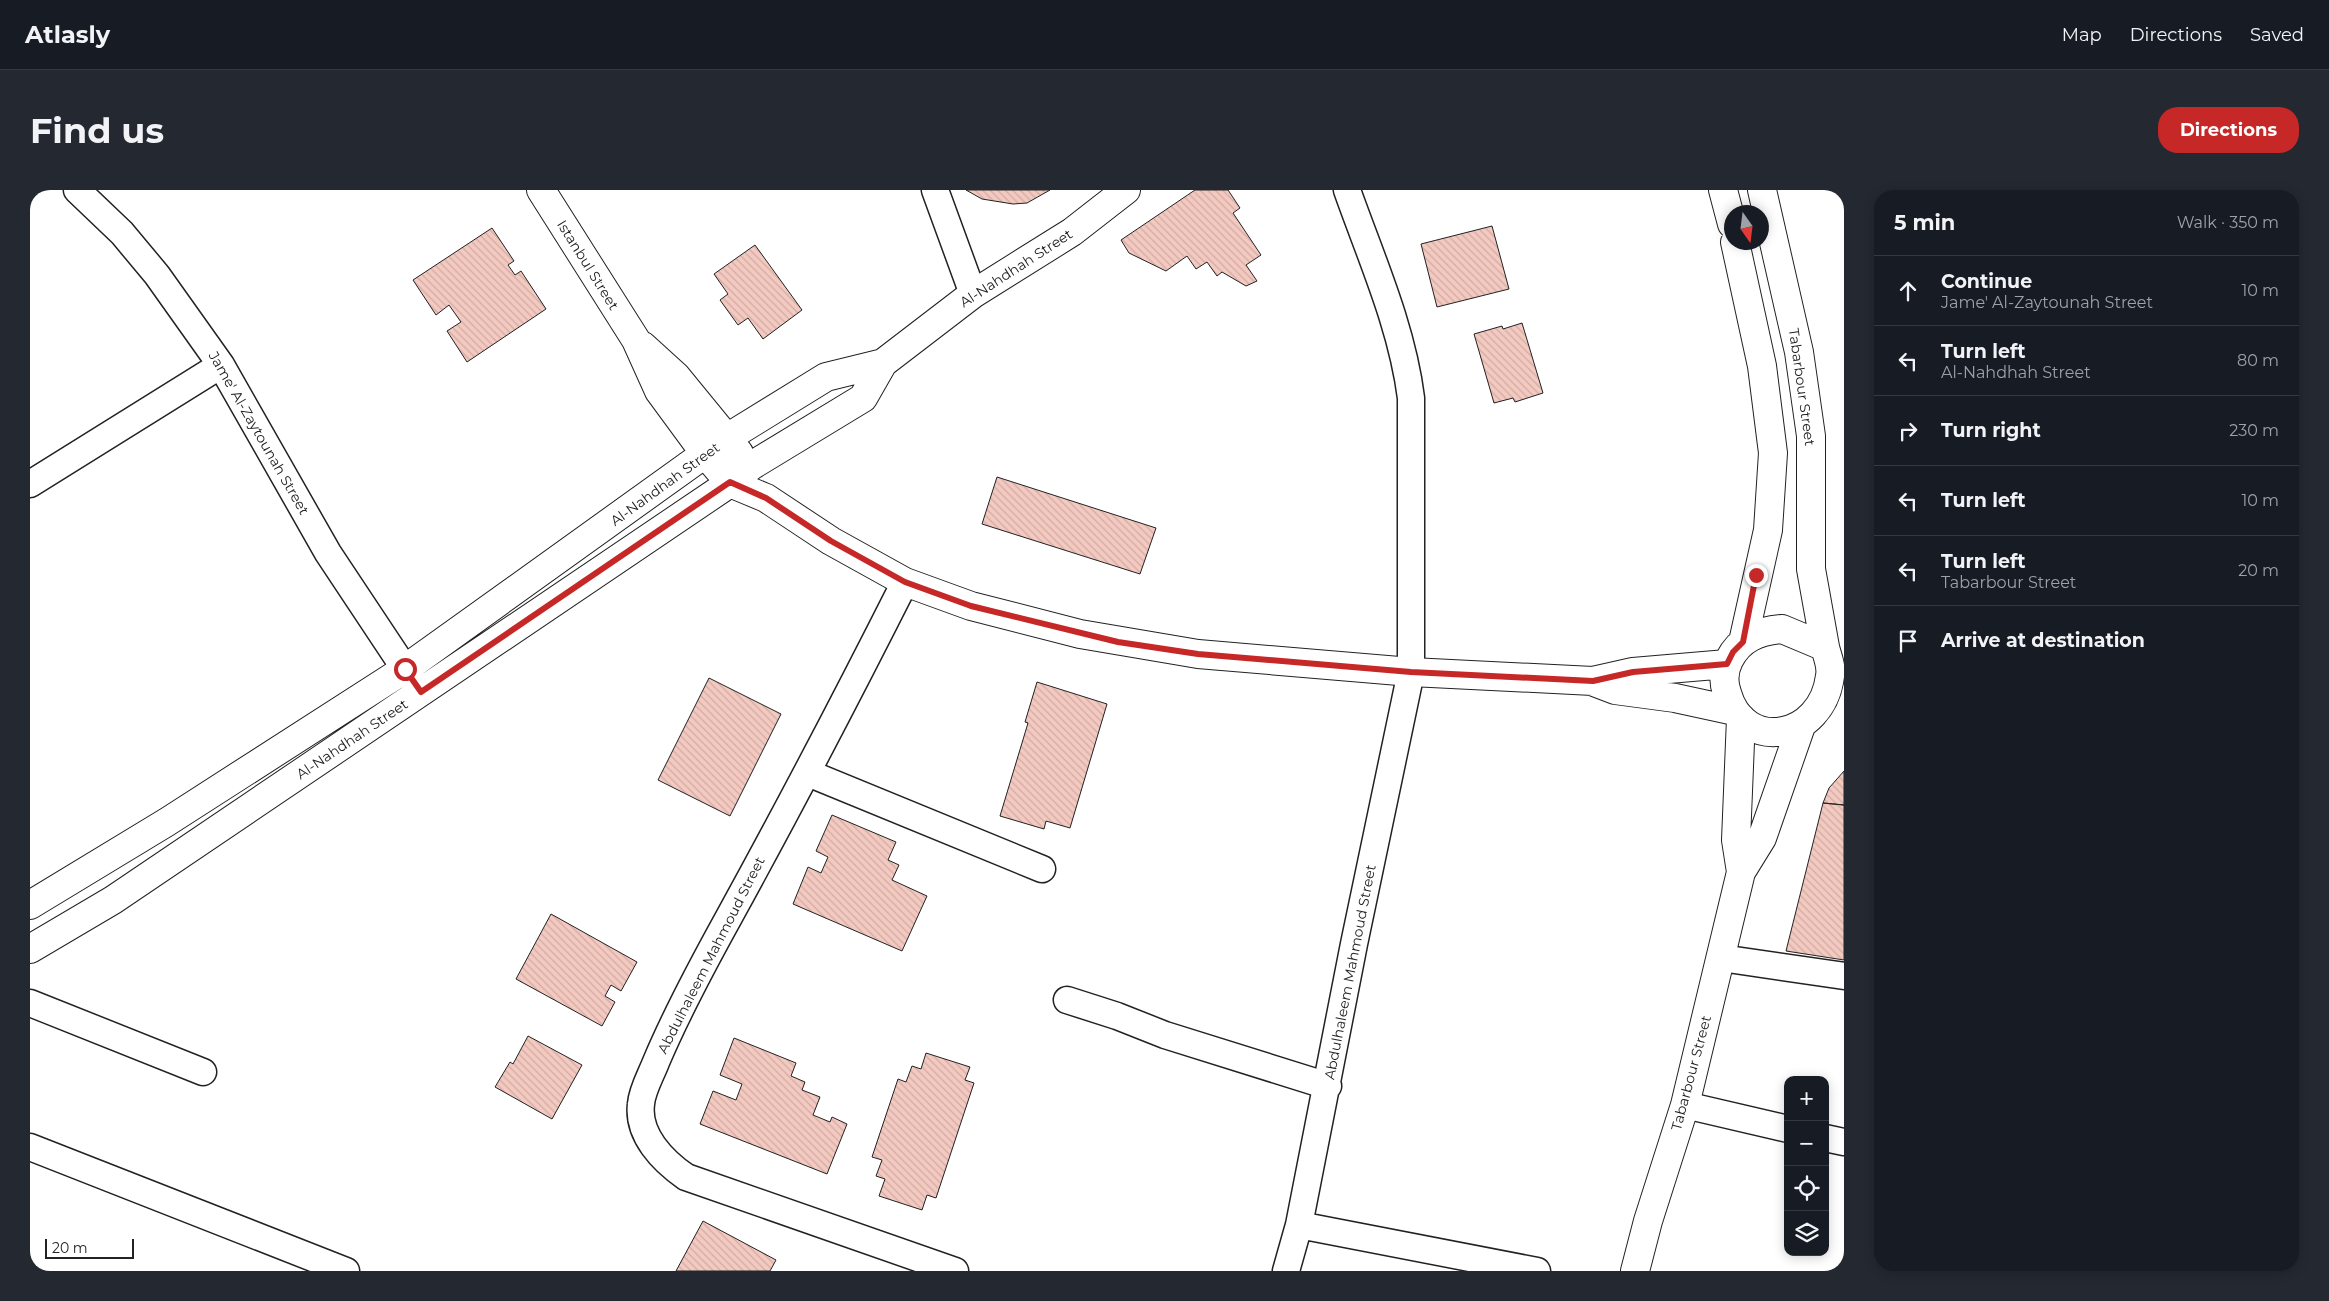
<!DOCTYPE html>
<meta charset="utf-8">
<style>
:root{--surface:#171b24;--page:#242831;--text:#f1f3f6;--muted:#9ea1a6;--line:#363941;--accent:#c62828}
body{margin:0;font-family:Montserrat,sans-serif;background:var(--page);color:var(--text)}
.controls{position:absolute;right:15px;bottom:15px;display:grid;overflow:hidden;border-radius:10px;box-shadow:0 2px 12px #0003}
.controls button{width:45px;height:45px;display:grid;place-items:center;padding:0;border:0;border-bottom:1px solid var(--line);background:var(--surface);color:var(--text);font:25px sans-serif}
.compass{position:absolute;left:1694px;top:15px;width:45px;height:45px;border-radius:50%;background:var(--surface);box-shadow:0 2px 12px #0003;rotate:166deg}
.scale{position:absolute;left:15px;bottom:12px;width:89px;box-sizing:border-box;padding-left:5px;border:2px solid #222;border-top:0;font-size:14px;line-height:18px;white-space:nowrap;color:#222;-webkit-text-stroke:4px #fff;paint-order:stroke}
.stop{position:absolute;width:15px;height:15px;margin:-11px;border:4px solid #c62828;border-radius:50%;background:#fff}
.stop.end{background:#c62828;border-color:#fff;box-shadow:0 1px 5px #0008}
.list{margin:0;padding:0;list-style:none}
h2{display:flex;justify-content:space-between;align-items:center;height:65px;margin:0;padding:0 20px;font-size:21px}
h2 small{font-size:16px;font-weight:400;color:var(--muted)}
.list li{display:grid;grid-template-columns:32px 1fr auto;gap:15px;align-items:center;box-sizing:border-box;height:70px;padding:0 20px;border-top:1px solid var(--line)}
.list b{display:block;font-size:19px;white-space:nowrap}
.list p{margin:0;font-size:16px;white-space:nowrap;color:var(--muted)}
.list em{font-size:16px;font-style:normal;color:var(--muted)}
.icon{flex:none;width:28px;height:28px;fill:none;stroke:currentColor;stroke-width:2;stroke-linecap:round;stroke-linejoin:round}
.map{position:relative;flex:none;width:1814px;height:1081px;overflow:hidden;border-radius:20px}
header{display:flex;align-items:center;gap:30px;box-sizing:border-box;height:70px;padding:0 25px;background:var(--surface);border-bottom:1px solid var(--line)}
header strong{font-size:24px}
nav{display:flex;gap:28px;margin-inline-start:auto;font-size:18px}
.intro{display:flex;align-items:center;justify-content:space-between;box-sizing:border-box;height:120px;padding:0 30px}
h1{margin:0;font-size:35px}
.button{padding:12px 22px;border-radius:20px;background:var(--accent);color:#fff;font-size:18px;font-weight:700}
main{display:flex;gap:30px;padding:0 30px}
aside{flex:1;background:var(--surface);border-radius:20px;box-shadow:0 2px 12px #0003}
.map>svg:first-child{display:block}
</style>
<header>
<strong>Atlasly</strong>
<nav><a>Map</a><a>Directions</a><a>Saved</a></nav>
</header>
<div class="intro"><h1>Find us</h1><a class="button">Directions</a></div>
<main>
<div class="map">
<svg width="1814" height="1081" viewBox="0 0 1814 1081">
<defs>
<pattern id="building-back-hatch" width="6" height="6" patternUnits="userSpaceOnUse" patternTransform="scale(1.25)"><rect width="6" height="6" fill="#f3c9c0"/><path d="M-1 5l2 2M0 0l6 6M5-1l2 2" fill="none" stroke="#d0aca5"/></pattern>
</defs>
<rect width="100%" height="100%" fill="#fff"/>
<path fill="url(#building-back-hatch)" stroke="#222" d="M936 0H1020L997 13 983 14 952 9Z
M1165 0H1198L1210 18 1203 23 1231 65 1216 75 1227 91 1216 96 1192 82 1187 86 1177 72 1166 79 1157 66 1136 81 1099 63 1091 50Z
M1462 36 1479 99 1407 117 1391 54Z
M462 38 484 71 478 75 485 85 491 81 516 119 437 172 417 141 431 132 419 115 406 125 383 90Z
M725 55 772 120 733 149 718 128 708 135 690 110 698 104 684 84Z
M1492 133 1513 203 1485 212 1483 208 1464 213 1444 144 1472 136 1473 139Z
M967 287 1126 338 1110 384 952 334Z
M679 488 751 524 700 626 628 590Z
M1007 492 1077 514 1040 638 1016 631 1014 639 970 626 998 533 995 532Z
M1814 581V615L1793 613 1799 598Z
M1793 613 1814 615V770L1756 761Z
M802 625 866 652 858 670 869 675 862 690 897 706 872 761 763 714 778 677 791 683 798 667 786 661Z
M521 724 607 772 591 801 581 795 575 806 585 812 572 836 486 789Z
M498 846 552 875 522 929 465 897 480 872 483 874Z
M704 848 766 873 761 886 775 892 772 900 790 907 783 925 800 932 802 927 817 934 797 984 670 934 683 901 706 910 712 894 690 885Z
M896 863 940 877 935 890 944 893 906 1008 897 1005 892 1020 849 1006 855 989 846 986 852 970 842 967 868 889 876 892 882 876 891 879Z
M673 1031 746 1070 740 1081H646Z"/>
<g fill="none" stroke-linecap="round" stroke-linejoin="round">
<defs>
<path id="street" d="M47 0 92 43 127 85 191 175 298 363 387 497
M905 0 943 104
M0 294 191 175
M875 392C818 505 760 616 699 727 673 774 647 822 626 872 621 885 612 900 611 914 607 945 633 971 656 987L925 1081
M778 583 1012 679
M1691 768 1814 786
M1037 810 1087 826 1135 845 1298 896
M0 813 173 882
M1655 915 1758 939
M1795 948 1814 952
M0 957 316 1081
M1269 1035 1507 1081
M1256 1081 1269 1035 1324 754 1381 482V208C1372 136 1341 68 1317 0"/>
<path id="secondary" d="M511 0 606 150 629 201 676 265 700 293 736 308 801 351 875 392 941 416 1050 444 1168 464 1381 482 1563 491 1603 482 1697 474
M1693 0 1702 34
M1732 0 1769 162 1781 246V379L1795 457
M1705 52 1732 176 1743 263 1738 340 1713 452
M613 156 646 186 709 263
M1752 439 1795 457C1797 466 1802 476 1800 486 1792 550 1714 564 1697 503 1693 492 1694 480 1699 470 1710 448 1729 441 1752 439Z
M1564 492 1585 500 1645 508 1705 521
M1711 528 1706 650 1711 682
M0 715 137 632 375 479 697 248 796 187 853 173 943 104 1042 42 1096 0
M0 759 83 710 700 293 721 276 833 208 853 173
M1605 1081 1618 1031 1655 915 1711 682 1732 648 1771 536"/>
</defs>
<use href="#street" stroke="#222" stroke-width="29"/>
<use href="#secondary" stroke="#222" stroke-width="30"/>
<use href="#street" stroke="#fff" stroke-width="26"/>
<use href="#secondary" stroke="#fff" stroke-width="28"/>
</g>
<g fill="none" stroke-linecap="round" stroke-linejoin="round">
<path stroke="#c62828" stroke-width="6" d="M375 479 391 502 700 292 736 308 801 351 875 392 941 416 1088 452 1168 464 1381 482 1563 491 1603 482 1697 474 1703 462 1713 452 1726 385"/>
</g>
<g text-anchor="middle" stroke-width="4" stroke-linejoin="round" paint-order="stroke">
<g font-size="14" fill="#222" stroke="#fff">
<text transform="translate(558 75) rotate(58)" y="5">Istanbul Street</text>
<text transform="translate(986 78) rotate(-33)" y="5">Al-Nahdhah Street</text>
<text transform="translate(1772 197) rotate(82)" y="5">Tabarbour Street</text>
<text transform="translate(229 243) rotate(60)" y="5">Jame' Al-Zaytounah Street</text>
<text transform="translate(635 294) rotate(-36)" y="5">Al-Nahdhah Street</text>
<text transform="translate(322 549) rotate(-34)" y="5">Al-Nahdhah Street</text>
<text transform="translate(681 765) rotate(-63)" y="5">Abdulhaleem Mahmoud Street</text>
<text transform="translate(1320 782) rotate(-79)" y="5">Abdulhaleem Mahmoud Street</text>
<text transform="translate(1661 883) rotate(-75)" y="5">Tabarbour Street</text>
</g>
</g>
</svg>
<div class="controls">
<button>+</button>
<button>−</button>
<button><svg class="icon" aria-label="locate" viewBox="0 0 24 24"><circle cx="12" cy="12" r="6"/><path d="M12 2v4M12 18v4M2 12h4M18 12h4"/></svg></button>
<button><svg class="icon" aria-label="layers" viewBox="0 0 24 24"><path d="M12 4l9 5-9 5-9-5zM3 14l9 5 9-5"/></svg></button>
</div>
<svg class="compass" viewBox="-18 -18 36 36"><path d="M0-13l5 13h-10z" fill="#e53935"/><path d="M0 13l5-13h-10z" fill="#9ea1a6"/></svg>
<div class="scale">20 m</div>
<div class="stop" style="left:375px;top:479px"></div>
<div class="stop end" style="left:1726px;top:385px"></div>
</div>
<aside>
<h2>5 min<small>Walk · 350 m</small></h2>
<ul class="list">
<li><svg class="icon" aria-label="ahead" viewBox="0 0 24 24"><path d="M12 20V5M6 11l6-6 6 6"/></svg><div><b>Continue</b><p>Jame' Al-Zaytounah Street</p></div><em>10 m</em></li>
<li><svg class="icon" aria-label="left" viewBox="0 0 24 24"><path d="M17 20v-9H6M10 6l-5 5 5 5"/></svg><div><b>Turn left</b><p>Al-Nahdhah Street</p></div><em>80 m</em></li>
<li><svg class="icon" aria-label="right" viewBox="0 0 24 24"><path d="M7 20v-9h11M14 6l5 5-5 5"/></svg><div><b>Turn right</b></div><em>230 m</em></li>
<li><svg class="icon" aria-label="left" viewBox="0 0 24 24"><path d="M17 20v-9H6M10 6l-5 5 5 5"/></svg><div><b>Turn left</b></div><em>10 m</em></li>
<li><svg class="icon" aria-label="left" viewBox="0 0 24 24"><path d="M17 20v-9H6M10 6l-5 5 5 5"/></svg><div><b>Turn left</b><p>Tabarbour Street</p></div><em>20 m</em></li>
<li><svg class="icon" aria-label="arrive" viewBox="0 0 24 24"><path d="M6 21V4h12l-3 4 3 4H6"/></svg><div><b>Arrive at destination</b></div></li>
</ul>
</aside>
</main>
